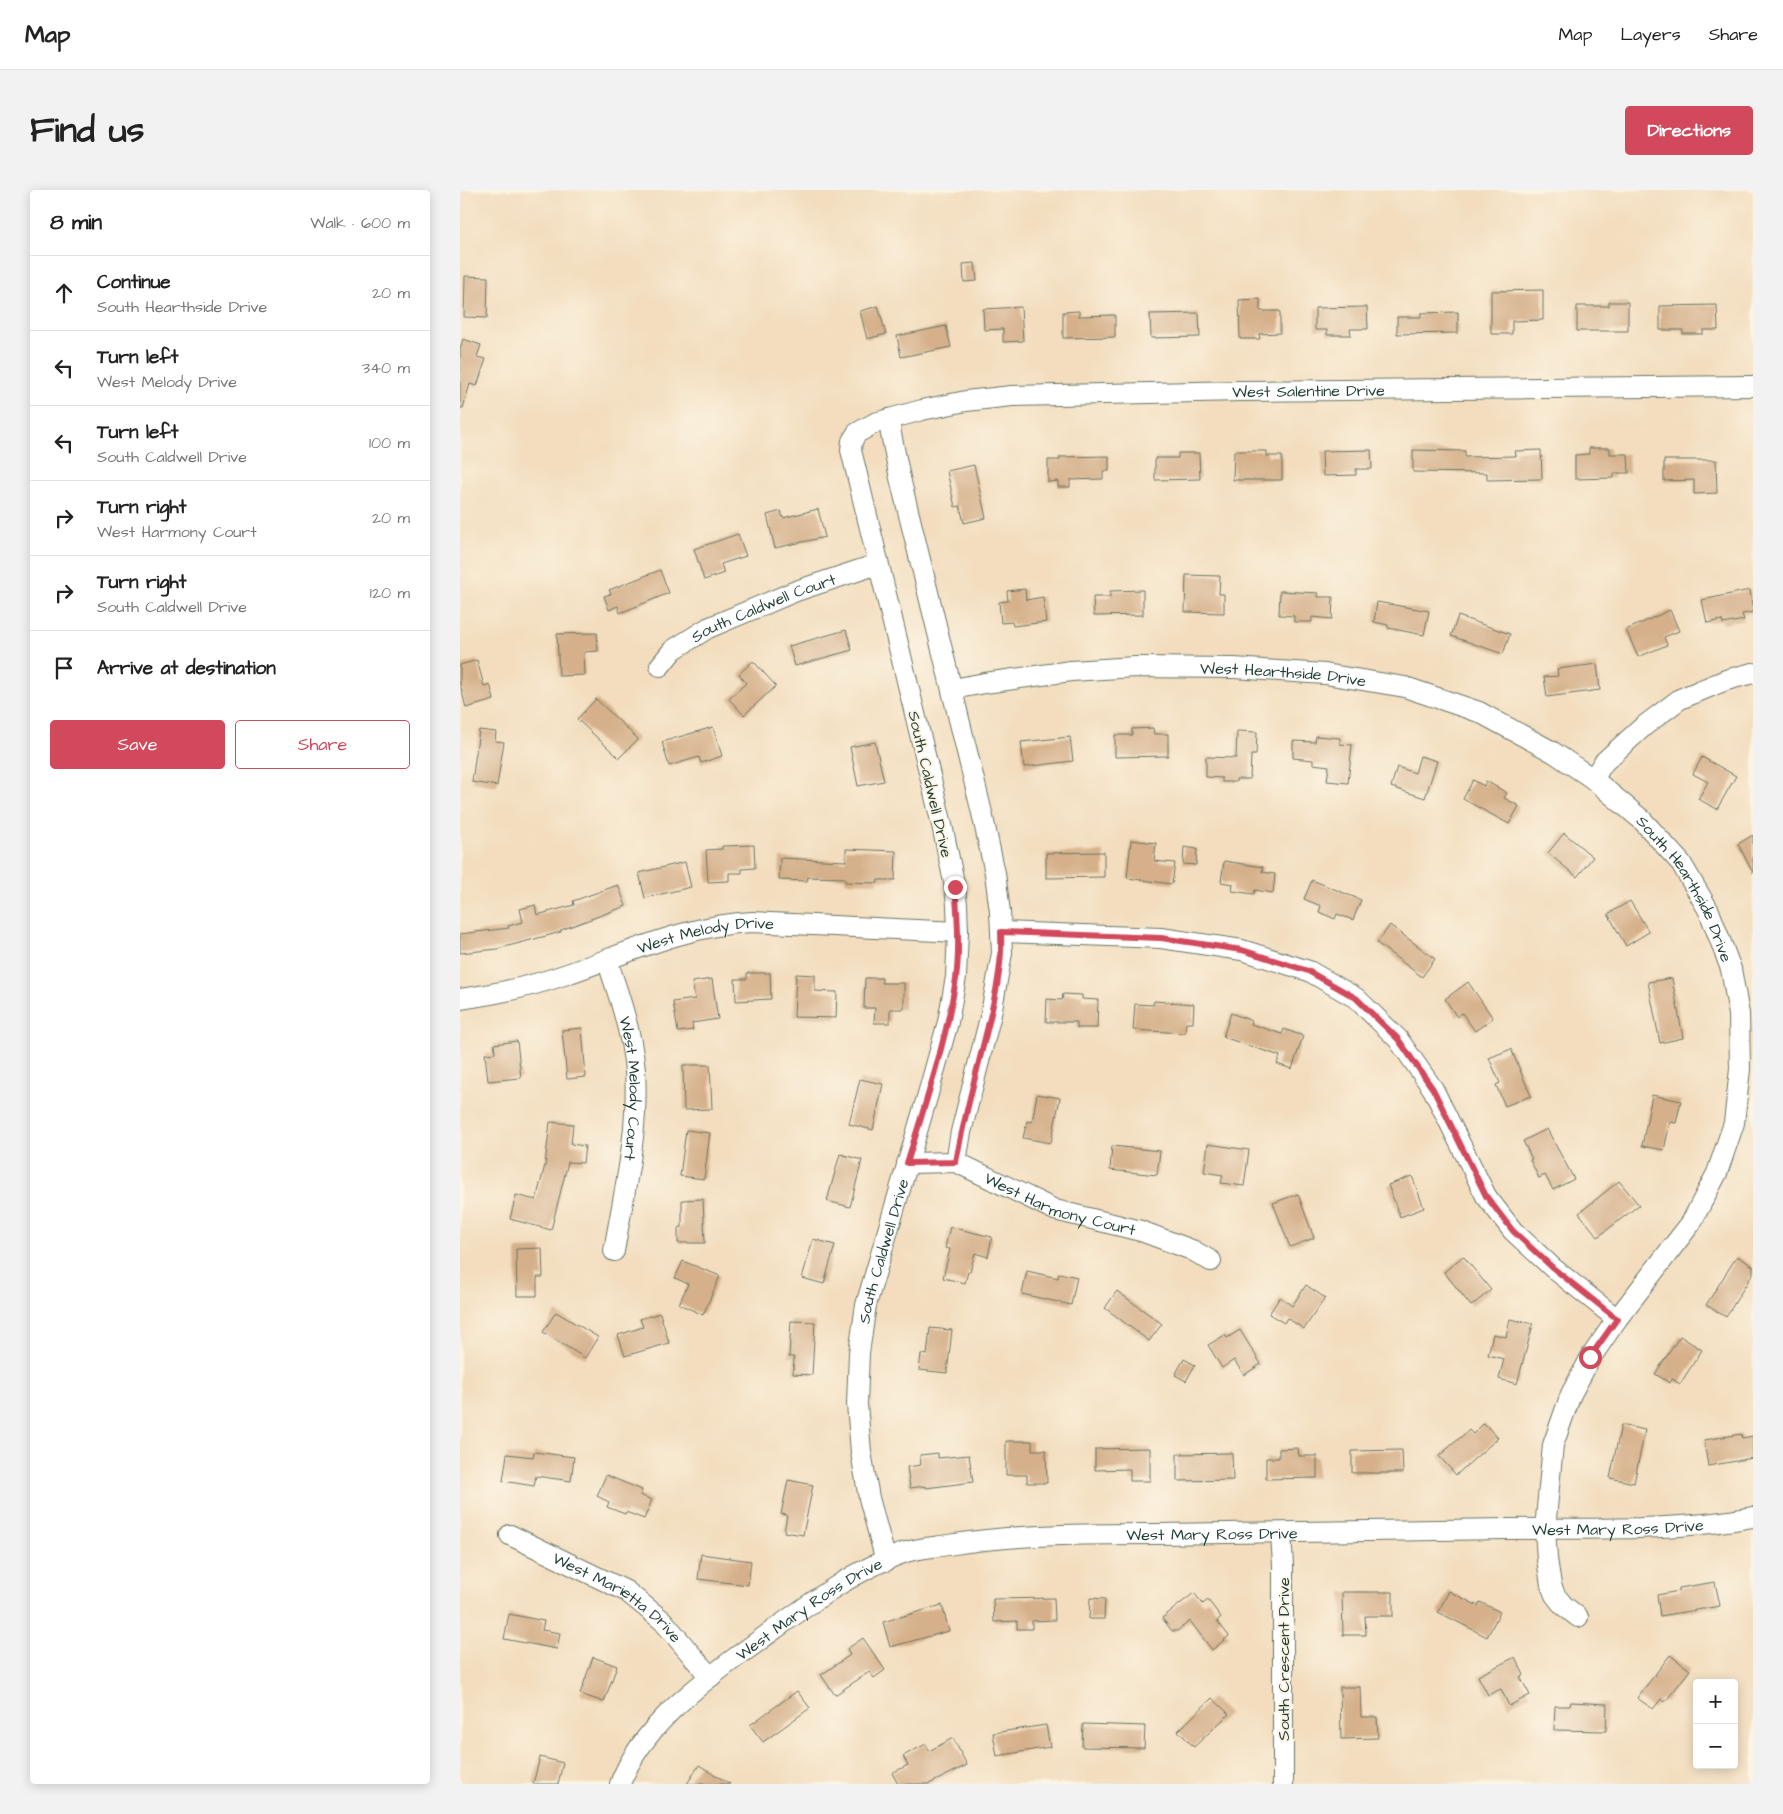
<!DOCTYPE html>
<meta charset="utf-8">
<style>
:root{--surface:#fff;--page:#f2f2f2;--text:#222;--muted:#767676;--line:#e0e0e0;--accent:#d1495b}
body{margin:0;font-family:"Architects Daughter",sans-serif;background:var(--page);color:var(--text)}
.controls{position:absolute;right:15px;bottom:15px;display:grid;overflow:hidden;border-radius:5px;box-shadow:0 2px 12px #0003}
.controls button{width:45px;height:45px;display:grid;place-items:center;padding:0;border:0;border-bottom:1px solid var(--line);background:var(--surface);color:var(--text);font:25px sans-serif}
.stop{position:absolute;width:15px;height:15px;margin:-11px;border:4px solid #d1495b;border-radius:50%;background:#fff}
.stop.end{background:#d1495b;border-color:#fff;box-shadow:0 1px 5px #0008}
.list{margin:0;padding:0;list-style:none}
h2{display:flex;justify-content:space-between;align-items:center;height:65px;margin:0;padding:0 20px;font-size:21px}
h2 small{font-size:16px;font-weight:400;color:var(--muted)}
.list li{display:grid;grid-template-columns:32px 1fr auto;gap:15px;align-items:center;box-sizing:border-box;height:75px;padding:0 20px;border-top:1px solid var(--line)}
.list b{display:block;font-size:19px;white-space:nowrap}
.list p{margin:0;font-size:16px;white-space:nowrap;color:var(--muted)}
.list em{font-size:16px;font-style:normal;color:var(--muted)}
.actions{display:flex;gap:10px;padding:15px 20px}
.actions a{flex:1;padding:11px 0;border:1px solid var(--accent);border-radius:5px;text-align:center;font-size:18px;color:var(--accent)}
.actions .main{background:var(--accent);color:#fff}
.icon{flex:none;width:28px;height:28px;fill:none;stroke:currentColor;stroke-width:2;stroke-linecap:round;stroke-linejoin:round}
.map{position:relative;flex:none;width:1293px;height:1594px;overflow:hidden;border-radius:5px}
header{display:flex;align-items:center;gap:30px;box-sizing:border-box;height:70px;padding:0 25px;background:var(--surface);border-bottom:1px solid var(--line)}
header strong{font-size:24px}
nav{display:flex;gap:28px;margin-inline-start:auto;font-size:18px}
.intro{display:flex;align-items:center;justify-content:space-between;box-sizing:border-box;height:120px;padding:0 30px}
h1{margin:0;font-size:35px}
.button{padding:12px 22px;border-radius:5px;background:var(--accent);color:#fff;font-size:18px;font-weight:700}
main{display:flex;gap:30px;padding:0 30px}
aside{flex:1;background:var(--surface);border-radius:5px;box-shadow:0 2px 12px #0003}
.map>svg:first-child{display:block}
</style>
<header>
<strong>Map</strong>
<nav><a>Map</a><a>Layers</a><a>Share</a></nav>
</header>
<div class="intro"><h1>Find us</h1><a class="button">Directions</a></div>
<main>
<aside>
<h2>8 min<small>Walk · 600 m</small></h2>
<ul class="list">
<li><svg class="icon" aria-label="ahead" viewBox="0 0 24 24"><path d="M12 20V5M6 11l6-6 6 6"/></svg><div><b>Continue</b><p>South Hearthside Drive</p></div><em>20 m</em></li>
<li><svg class="icon" aria-label="left" viewBox="0 0 24 24"><path d="M17 20v-9H6M10 6l-5 5 5 5"/></svg><div><b>Turn left</b><p>West Melody Drive</p></div><em>340 m</em></li>
<li><svg class="icon" aria-label="left" viewBox="0 0 24 24"><path d="M17 20v-9H6M10 6l-5 5 5 5"/></svg><div><b>Turn left</b><p>South Caldwell Drive</p></div><em>100 m</em></li>
<li><svg class="icon" aria-label="right" viewBox="0 0 24 24"><path d="M7 20v-9h11M14 6l5 5-5 5"/></svg><div><b>Turn right</b><p>West Harmony Court</p></div><em>20 m</em></li>
<li><svg class="icon" aria-label="right" viewBox="0 0 24 24"><path d="M7 20v-9h11M14 6l5 5-5 5"/></svg><div><b>Turn right</b><p>South Caldwell Drive</p></div><em>120 m</em></li>
<li><svg class="icon" aria-label="arrive" viewBox="0 0 24 24"><path d="M6 21V4h12l-3 4 3 4H6"/></svg><div><b>Arrive at destination</b></div></li>
</ul>
<div class="actions"><a class="main">Save</a><a>Share</a></div>
</aside>
<div class="map">
<svg width="1293" height="1594" viewBox="0 0 1293 1594">
<rect width="100%" height="100%" fill="#fcf5e5"/>
<filter id="ink" filterUnits="userSpaceOnUse"><feTurbulence type="fractalNoise" baseFrequency=".02" numOctaves="2"/><feDisplacementMap in="SourceGraphic" scale="10" xChannelSelector="R" yChannelSelector="G"/><feConvolveMatrix kernelMatrix="1 2 1 2 8 2 1 2 1" color-interpolation-filters="sRGB"/></filter>
<filter id="wash" filterUnits="userSpaceOnUse"><feTurbulence type="fractalNoise" baseFrequency=".0096" numOctaves="4" result="noise"/><feDisplacementMap in="SourceGraphic" scale="20" xChannelSelector="R" yChannelSelector="G"/><feGaussianBlur stdDeviation="1.12" result="paint"/><feColorMatrix in="noise" values="0 0 0 0 0 0 0 0 0 0 0 0 0 0 0 0 0 1.4 0 .05"/><feComposite in="paint" operator="in"/></filter>
<g filter="url(#wash)">
<rect width="100%" height="100%" fill="#f3ddbe"/>
<g id="blocks">
<path fill="#d5b08a" d="M515 73 517 91 504 92 503 74Z
M5 86 28 87 27 128 4 127Z
M1083 100V130L1052 131V144H1031V101Z
M800 109V121H820V143L799 144 800 149H780L779 110Z
M1149 112H1168V141H1117V116H1149Z
M1257 115 1258 140H1243V144H1223V140H1200V116Z
M418 116 426 144 407 149 400 121Z
M561 117 563 151 543 152V139L524 140 523 119Z
M907 117 908 139H890L891 145H867V140H855V118Z
M619 121V126L655 125V147L603 148V122Z
M998 122V143L937 144V127H961V123Z
M739 123 740 147 691 148 690 124Z
M486 136 491 157 441 167 437 146Z
M3 149 21 155 17 167 26 169 17 196 10 194 3 218H0V159Z
M1129 258H1150V264H1168L1169 283H1154V288L1115 289V265L1129 264Z
M911 260 912 279H896V285L863 286 862 261Z
M953 260 1005 261V267L1056 266 1055 261 1081 260 1082 289 1027 290V283L953 282Z
M774 261H807V266H822V290H773Z
M718 263H739L740 289 695 290V268H718Z
M649 266V281H643V289L610 290V297H598V291L588 292V270H600V267Z
M1204 270H1256L1257 303 1234 304V290L1204 291Z
M514 275 526 328 504 333 500 316 495 317 487 281Z
M358 319 365 347 315 358 307 325 321 321 323 328Z
M278 344 286 366 261 374 264 383 244 390 234 359Z
M200 380 209 403 160 423 158 416 149 420 144 406 151 404 149 400Z
M726 385 760 386 759 404H764V423L725 422Z
M565 399 566 410 583 407 586 432 553 436 552 432 541 433 539 412 548 411 547 401Z
M683 400V425L634 426 633 407H650V401Z
M1290 400 1293 422 1282 424 1284 430 1263 434 1262 430 1247 433 1242 410Z
M820 401 858 403V407H873L872 429 852 427V432H834V426L819 425Z
M917 412 969 421 964 445 928 438V435L914 432Z
M1210 420 1219 441 1204 447 1207 455 1178 467 1166 440Z
M998 426 1050 444 1043 464 991 446Z
M386 440 392 460 335 476 329 456Z
M137 443 138 461 124 462 125 485 99 486 97 444Z
M17 470 24 496 30 494 34 510 6 518 0 494V475Z
M293 471 316 496 284 525 269 509 286 493 279 484Z
M1137 474 1140 500 1087 507 1084 487 1098 486 1097 479Z
M136 509 178 549 159 568 117 529Z
M253 537 262 566 241 573 239 567 209 576 202 552Z
M693 538 694 544H708V566L655 567V545H672V539Z
M19 540 36 542 35 551 44 552 37 596 12 592Z
M777 541 797 542 796 565H791L790 589H776V592H762V588L746 587V567L776 568Z
M856 546 880 548V554L892 555 888 593 867 591 869 576 853 574V570L833 568V551L855 552Z
M610 547 613 571 564 577 561 552Z
M415 552 424 591 398 596 390 557Z
M960 566 977 571 965 608 931 597 937 577 955 583Z
M1242 567 1276 586 1257 619 1238 609 1248 592 1233 584Z
M1013 590 1024 596 1026 591 1047 603 1044 608 1059 616 1049 634 1003 609Z
M1104 643 1133 667 1117 687 1088 663Z
M1293 645V683L1278 654Z
M671 650 696 653 694 671 715 673 712 694 667 688Z
M294 655 295 678 282 679V683H269V691L248 692 246 660 262 659V656Z
M724 657 737 659 736 675 723 674Z
M386 659 436 661 435 690H418V693L385 692V688L348 687 347 691 319 690 320 668 386 671Z
M644 662V687L586 688V663Z
M764 671 803 677 802 682 815 684 813 703 795 700 794 704 772 701 773 694 761 692Z
M225 672 231 697 185 708 179 683Z
M852 690 901 710 893 730 877 724 875 729 859 722 861 716 844 709Z
M158 695 166 716 101 740V742L37 759 0 763V744L49 738 48 736 63 732 60 719 75 715 77 725 114 715 113 711Z
M1170 711 1189 742 1166 756 1148 724Z
M930 735 975 769 962 787 917 753Z
M287 783H310L311 809 276 811 275 789H287Z
M336 784 355 785V801L377 802 376 828 334 827Z
M405 788H422V793H444V819H430V833H414L415 818H404Z
M1212 788 1223 848 1200 853 1188 792Z
M252 789 258 829 232 833 233 840 218 842 213 812 235 809 232 792Z
M1008 792 1033 828 1015 841 1002 823 997 827 985 809Z
M603 804 622 805V809L638 810 637 838H617V832H586L587 809 602 810Z
M694 811 734 814 733 833H726L725 843 673 840 675 814 693 815Z
M771 823 792 831 791 834 822 844 824 839 843 846 832 879 817 874 820 866 763 847Z
M122 838 126 887 107 889 102 840Z
M57 851 61 888 28 891 25 864 35 863 34 854Z
M1051 859 1071 906 1045 916 1036 895 1040 893 1029 868Z
M223 875H250L252 919 224 920Z
M400 889 423 894 413 940 389 934Z
M577 904 600 908 591 953 563 948 567 931 572 932Z
M1192 905 1221 911 1216 933 1210 932 1204 960 1182 956Z
M90 932 113 934 111 954 125 956 123 973 108 972 91 1040 50 1029 56 1005 76 1010 85 975Z
M1087 939 1114 989 1093 1000 1085 985 1079 988 1070 970 1072 969 1063 951Z
M226 940 250 943 244 989 220 986Z
M748 954 789 960 784 996 761 993 763 985 744 982Z
M652 956 700 961 697 985 650 980Z
M380 964 402 970 390 1017 367 1011Z
M952 986 964 1018 940 1027 928 995Z
M1159 991 1179 1015 1138 1047 1119 1023Z
M838 1004 854 1048 830 1057 813 1013Z
M243 1009 245 1053H218V1038L222 1037V1010Z
M490 1037 532 1047 528 1067 515 1063 510 1082H508L505 1093 483 1088 490 1059 485 1058Z
M353 1049 375 1055 364 1094 342 1088Z
M82 1058 83 1087H77V1106H57L56 1059Z
M1003 1066 1031 1100 1011 1116 984 1082Z
M1277 1066 1293 1076V1083L1266 1127 1246 1115Z
M223 1071 260 1086 243 1125 219 1114 228 1094 215 1088Z
M567 1081 598 1088 599 1083 617 1087 611 1115 562 1104Z
M846 1095 865 1108 844 1139 827 1128 824 1133 809 1124 820 1107 832 1116Z
M657 1101 702 1134 689 1151 645 1118Z
M96 1122 138 1147 125 1168 83 1142Z
M200 1123 209 1153 165 1166 158 1145 183 1137 180 1129Z
M1050 1129 1073 1134 1057 1194 1039 1189 1044 1169 1028 1165 1033 1144 1046 1147Z
M331 1131 355 1132 352 1185 333 1184 334 1167H329Z
M470 1138 492 1140 487 1183 459 1180 461 1164 467 1165Z
M780 1140 801 1174 784 1185 774 1170 762 1178 748 1155 765 1145 767 1148Z
M1220 1146 1242 1160 1220 1194 1212 1189 1210 1193 1195 1184Z
M724 1169 735 1175 726 1191 715 1185Z
M1024 1233 1038 1248 996 1285 979 1266 1009 1240 1013 1244Z
M1161 1235 1185 1240 1174 1293 1150 1288Z
M1281 1244 1282 1248 1293 1246V1268L1248 1276 1244 1250Z
M546 1251H572V1260H586L587 1293H567V1285H546Z
M690 1258V1291H670V1279L635 1280V1259Z
M838 1258 839 1266H857V1288L806 1289V1268H819V1259Z
M942 1260 943 1283H892V1261Z
M74 1262 114 1267 111 1291 76 1286 74 1296 43 1291 47 1264 73 1267Z
M478 1263V1268L509 1265 513 1292 466 1298V1296L450 1298 447 1277 461 1275 460 1265Z
M772 1263 773 1290 717 1291V1264Z
M146 1285 182 1300 180 1305 192 1310 184 1329 166 1322 165 1324 147 1317 149 1312 137 1306Z
M328 1290 353 1295 343 1345 324 1342 327 1325 321 1324Z
M241 1364 291 1371 288 1395 238 1389Z
M1255 1392 1260 1416 1200 1426 1197 1405 1219 1401V1398Z
M989 1401 1018 1416 1020 1412 1040 1422 1027 1447 978 1422Z
M882 1402H933V1426H905L906 1445H883Z
M734 1403 743 1414 748 1410 761 1427 757 1431 769 1446 752 1460 730 1431 717 1441H712L702 1428Z
M594 1408 595 1430 572 1431V1439H557V1431L534 1432 533 1409Z
M630 1408 645 1409 644 1429H629Z
M482 1415 489 1441 430 1457 423 1432Z
M49 1424 84 1431 82 1440 100 1443 97 1459 44 1449Z
M403 1448 425 1480 414 1488 409 1482 375 1505 361 1485 390 1465 387 1459Z
M1210 1465 1230 1480 1205 1512 1201 1509 1193 1519 1177 1508Z
M133 1467 157 1476 144 1512 120 1504Z
M1055 1467 1064 1485 1060 1487 1070 1505 1049 1516 1041 1499 1028 1505 1018 1486Z
M880 1497H900L901 1527H917L918 1548 881 1549Z
M337 1501 350 1518 303 1552 290 1535Z
M752 1508 769 1524 734 1557 718 1541Z
M1111 1512 1147 1514 1146 1541 1094 1540 1095 1516H1110Z
M623 1534 685 1536 684 1558 622 1557Z
M586 1535 590 1557 537 1566 533 1543Z
M493 1548 507 1575 469 1594H438L432 1583 448 1575 443 1566 466 1554 469 1561Z
M80 1567 103 1573 98 1594H73Z
M239 1575 270 1594H227Z"/>
</g>
</g>
<g filter="url(#ink)">
<use href="#blocks" fill-opacity="0" stroke="#697564" stroke-width="1"/>
<g fill="none" stroke-linecap="round" stroke-linejoin="round">
<defs>
<g id="minor">
<path d="M428 229 440 288 522 623 535 683 540 722 542 763 531 824 501 942 496 972"/>
<path id="s1" d="M200 476 213 460 248 438 336 401 418 374"/>
<path id="s2" d="M493 499 525 493 611 481 675 477 774 478 865 484 945 497 1019 522 1093 562 1133 589 1182 630 1221 673 1249 721 1271 779 1279 824 1280 879 1274 933 1257 983 1231 1033 1157 1129 1131 1167 1111 1204 1093 1255 1085 1339 1087 1369 1091 1395 1095 1405 1103 1415 1118 1427"/>
<path d="M1133 589 1144 572 1184 536 1220 509 1266 490 1293 483"/>
<path d="M541 742 701 748 782 760 849 781 896 808 938 849 973 899 1026 1006 1053 1041 1093 1078 1157 1129"/>
<path id="s3" d="M147 770C159 805 172 844 175 881 179 942 164 1002 154 1061"/>
<path id="s4" d="M0 809C35 804 70 797 104 785 166 764 226 735 292 732L498 742"/>
<path id="s5" d="M447 973 496 972 595 1020 681 1041 732 1060 751 1071"/>
<path d="M821 1343 823 1375V1594"/>
<path id="s6" d="M50 1345 166 1401 203 1431 250 1487"/>
<path id="s7" d="M426 1371 409 1308 401 1262 397 1214 399 1163 406 1115 468 904 488 832 496 787 498 742 497 715 495 697 482 635 391 260 392 251 397 243 415 233 462 220 506 211 552 206 782 201 1293 196"/>
<path id="s8" d="M160 1594C180 1540 234 1498 279 1465 330 1429 386 1382 446 1362 459 1358 475 1357 488 1355 557 1344 628 1344 697 1344 814 1343 931 1341 1048 1339 1129 1338 1213 1342 1293 1327"/>
</g>
</defs>
<use href="#minor" stroke="#697564" stroke-width="22"/>
<use href="#minor" stroke="#fff" stroke-width="20"/>
</g>
</g>
<g fill="none" stroke-linecap="round" stroke-linejoin="round" filter="url(#ink)">
<path stroke="#d1495b" stroke-width="6" d="M495 697C498 727 500 759 496 789 486 851 466 912 447 973L496 972C503 932 514 892 524 852 533 816 543 779 541 742L701 748 782 760 848 781 896 808 938 849 973 899 1026 1006 1053 1041 1093 1078 1157 1129 1130 1167"/>
</g>
<g text-anchor="middle" stroke-width="4" stroke-linejoin="round" paint-order="stroke">
<g font-size="16" fill="#1f3d34" stroke="#fcf5e5">
<text dy="6" stroke="none"><textPath href="#s7" startOffset="1615">West Salentine Drive</textPath></text>
<text dy="6" stroke="none"><textPath href="#s1" startOffset="121">South Caldwell Court</textPath></text>
<text dy="6" stroke="none"><textPath href="#s2" startOffset="332">West Hearthside Drive</textPath></text>
<text transform="translate(471 594) rotate(77)" y="6">South Caldwell Drive</text>
<text dy="6" stroke="none"><textPath href="#s2" startOffset="811">South Hearthside Drive</textPath></text>
<text dy="6" stroke="none"><textPath href="#s4" startOffset="255">West Melody Drive</textPath></text>
<text dy="6" stroke="none"><textPath href="#s3" startOffset="132">West Melody Court</textPath></text>
<text dy="6" stroke="none"><textPath href="#s5" startOffset="162">West Harmony Court</textPath></text>
<text dy="6" stroke="none"><textPath href="#s7" startOffset="316">South Caldwell Drive</textPath></text>
<text dy="6" stroke="none"><textPath href="#s8" startOffset="1088">West Mary Ross Drive</textPath></text>
<text dy="6" stroke="none"><textPath href="#s8" startOffset="682">West Mary Ross Drive</textPath></text>
<text dy="6" stroke="none"><textPath href="#s6" startOffset="125">West Marietta Drive</textPath></text>
<text dy="6" stroke="none"><textPath href="#s8" startOffset="262">West Mary Ross Drive</textPath></text>
<text transform="translate(823 1469) rotate(-90)" y="6">South Crescent Drive</text>
</g>
</g>
</svg>
<div class="controls">
<button>+</button>
<button>−</button>
</div>
<div class="stop" style="left:1130px;top:1167px"></div>
<div class="stop end" style="left:495px;top:697px"></div>
</div>
</main>
